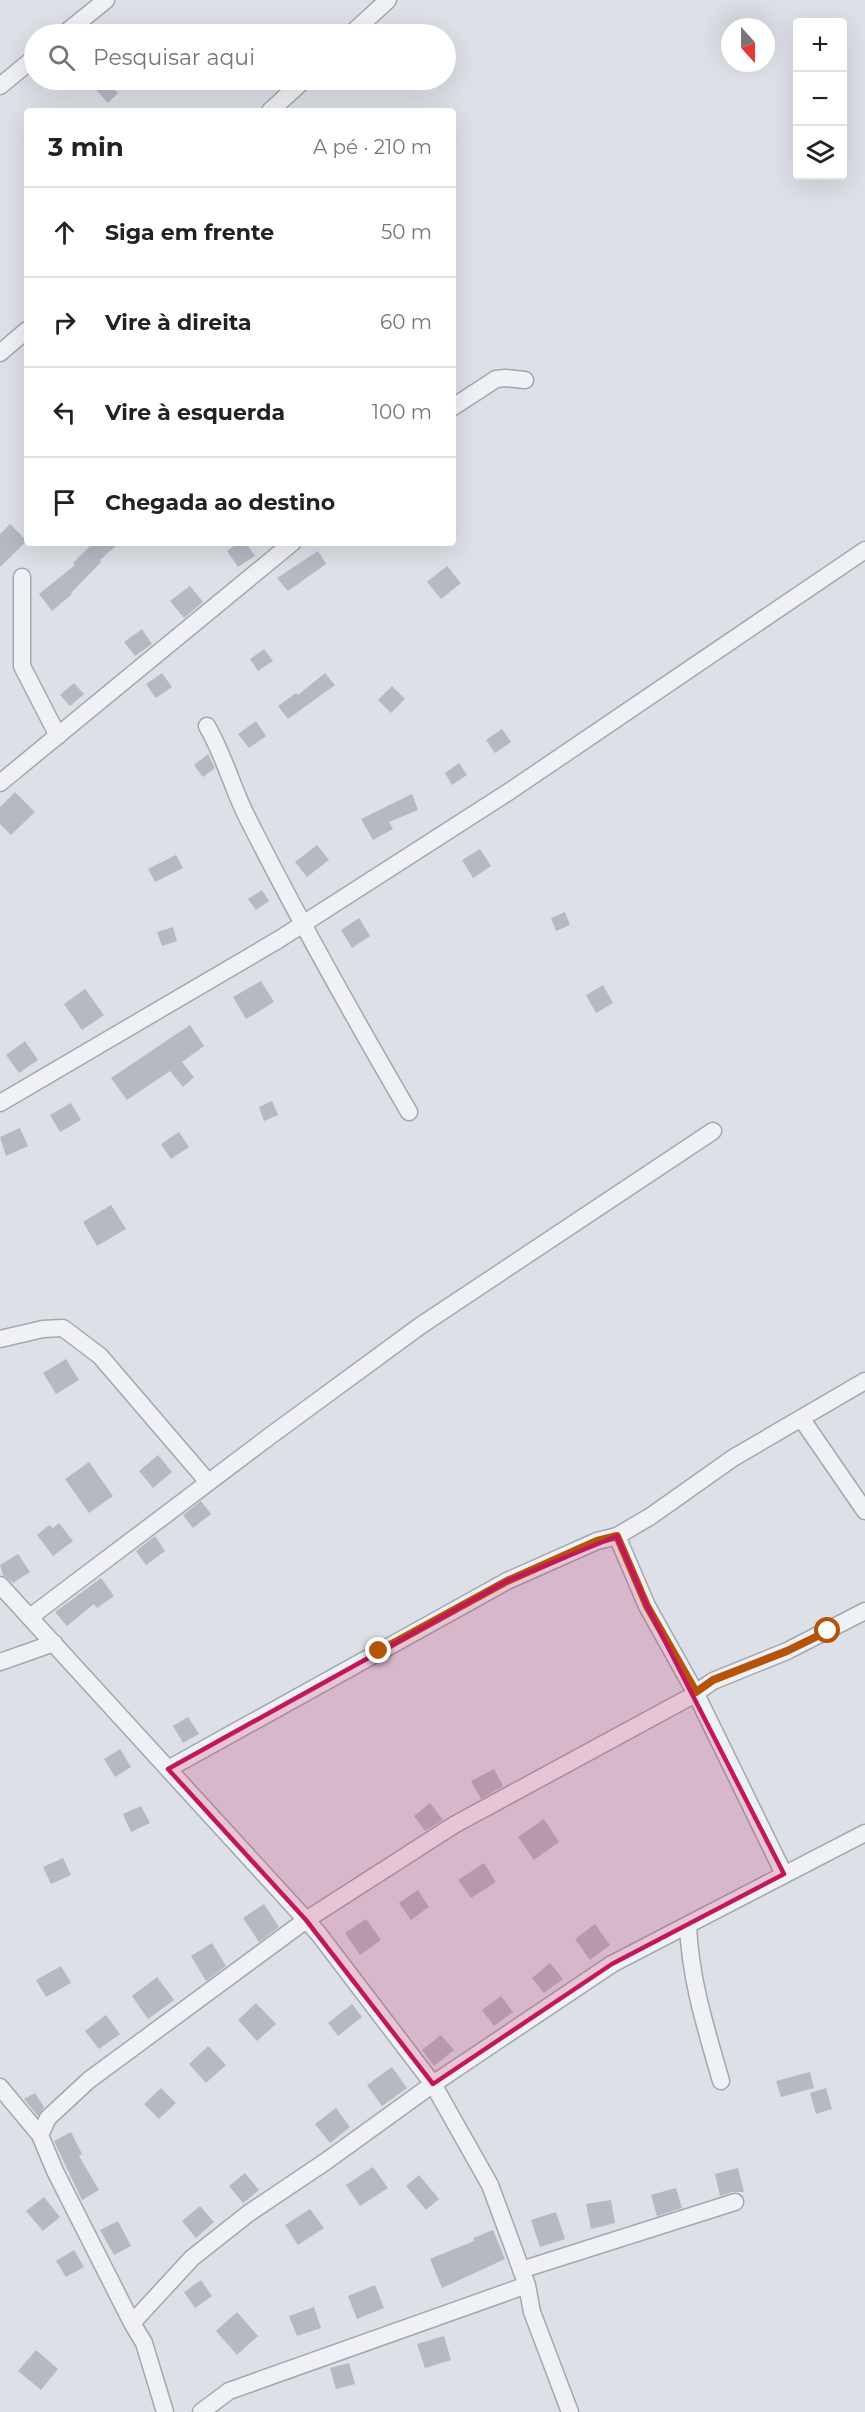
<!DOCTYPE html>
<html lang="pt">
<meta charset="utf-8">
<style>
:root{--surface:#fff;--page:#f6f6f6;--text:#222;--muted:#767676;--line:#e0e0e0}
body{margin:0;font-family:Montserrat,sans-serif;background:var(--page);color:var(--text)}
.controls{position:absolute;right:18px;top:18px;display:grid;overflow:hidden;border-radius:6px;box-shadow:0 6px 24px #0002}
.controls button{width:54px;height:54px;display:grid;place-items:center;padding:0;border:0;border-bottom:2px solid var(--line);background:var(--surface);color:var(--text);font:30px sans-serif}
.compass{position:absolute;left:721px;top:18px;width:54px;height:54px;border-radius:50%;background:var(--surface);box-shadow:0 6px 24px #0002;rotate:159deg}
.stop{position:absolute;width:18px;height:18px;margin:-14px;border:4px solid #b45309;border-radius:50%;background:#fff}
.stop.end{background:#b45309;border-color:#fff;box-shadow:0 2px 6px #0008}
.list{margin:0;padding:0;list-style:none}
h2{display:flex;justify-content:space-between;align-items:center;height:78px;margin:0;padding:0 24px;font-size:26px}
h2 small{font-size:20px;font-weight:400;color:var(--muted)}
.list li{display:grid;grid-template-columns:39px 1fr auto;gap:18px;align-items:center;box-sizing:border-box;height:90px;padding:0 24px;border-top:2px solid var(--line)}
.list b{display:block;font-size:22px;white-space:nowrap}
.list em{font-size:20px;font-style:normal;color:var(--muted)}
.icon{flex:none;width:33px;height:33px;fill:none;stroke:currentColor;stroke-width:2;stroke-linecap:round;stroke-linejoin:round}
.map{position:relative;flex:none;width:865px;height:2412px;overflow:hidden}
.search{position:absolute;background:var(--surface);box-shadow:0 6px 24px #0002;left:24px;top:24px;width:432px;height:66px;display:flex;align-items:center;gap:15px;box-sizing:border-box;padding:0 21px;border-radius:33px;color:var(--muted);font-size:22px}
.panel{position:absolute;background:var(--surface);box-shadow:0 6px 24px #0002;left:24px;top:108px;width:432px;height:438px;border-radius:6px}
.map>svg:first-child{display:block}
</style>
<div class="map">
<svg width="865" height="2412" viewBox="0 0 865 2412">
<rect width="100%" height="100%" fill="#dde0e6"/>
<path fill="#b5b9c2" d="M87 80H105L118 93 108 103Z
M10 524 27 541 0 567V534Z
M93 543H119L100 560 101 562 71 593 72 594 52 611 39 594 75 565 73 563Z
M238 543H246L255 556 238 567 227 551Z
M318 551 326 564 288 591 277 578Z
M447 566 461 583 441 599 427 582Z
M190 586 203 602 184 618 170 601Z
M142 629 152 644 135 656 124 642Z
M264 649 273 661 258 671 250 659Z
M162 673 172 687 156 698 146 684Z
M325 673 335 685 288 719 278 706 296 693 298 695Z
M74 683 84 694 70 706 60 695Z
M392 686 405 699 391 713 378 700Z
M256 721 266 736 249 748 238 734Z
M502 729 511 742 495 753 486 740Z
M208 754 215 768 203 777 194 765Z
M459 763 467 775 452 785 445 773Z
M15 792 35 812 11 835 0 824V807Z
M412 794 418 810 389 822 393 829 373 840 361 819Z
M317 845 329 860 307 877 295 862Z
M480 849 491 866 473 878 462 860Z
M176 855 183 868 155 882 148 869Z
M262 890 269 901 256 910 248 899Z
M565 912 570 925 556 931 551 918Z
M359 918 370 936 352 948 341 930Z
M173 927 177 941 162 946 157 932Z
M261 981 274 1002 246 1019 233 997Z
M603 985 613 1003 596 1013 586 995Z
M85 989 104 1015 82 1030 64 1004Z
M190 1025 204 1046 182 1062 194 1077 183 1087 170 1071 127 1100 111 1078Z
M25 1041 38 1060 19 1073 6 1055Z
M272 1101 278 1115 264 1121 259 1107Z
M71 1103 81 1120 60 1132 50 1115Z
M20 1128 28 1146 6 1156 0 1137Z
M179 1132 189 1147 171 1159 161 1144Z
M111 1205 126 1229 97 1246 83 1222Z
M66 1359 79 1380 56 1394 43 1373Z
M158 1455 172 1472 153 1488 139 1471Z
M89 1462 113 1496 89 1513 65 1479Z
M201 1501 211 1514 193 1528 183 1515Z
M59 1523 73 1541 53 1556 37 1535 49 1525 53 1528Z
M155 1536 165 1551 146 1565 136 1551Z
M18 1554 30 1572 13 1583 3 1575 0 1565Z
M101 1578 114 1596 97 1608 94 1604 67 1626 55 1612Z
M188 1717 199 1734 183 1743 173 1726Z
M120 1749 131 1767 115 1777 104 1759Z
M494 1769 503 1786 481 1799 471 1781Z
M430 1803 443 1820 425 1831 414 1816Z
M141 1806 150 1823 131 1832 123 1814Z
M544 1819 559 1842 534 1860 518 1837Z
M63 1858 71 1875 51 1884 43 1867Z
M484 1863 496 1882 471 1898 458 1880Z
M418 1890 429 1907 411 1920 399 1903Z
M264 1904 279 1927 259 1942 243 1918Z
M366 1919 381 1940 360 1955 345 1933Z
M595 1924 610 1945 590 1960 575 1939Z
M212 1943 226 1966 206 1981 191 1956Z
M550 1963 563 1979 544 1993 532 1978Z
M61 1966 71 1983 46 1997 36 1980Z
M157 1977 174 2000 148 2019 132 1996Z
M501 1996 513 2012 494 2026 482 2010Z
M256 2003 276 2024 257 2041 238 2020Z
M352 2004 362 2017 338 2036 328 2023Z
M106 2015 120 2034 99 2049 85 2031Z
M441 2035 454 2050 434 2066 422 2050Z
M208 2046 226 2065 206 2083 189 2064Z
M392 2067 407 2088 382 2106 367 2085Z
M810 2072 814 2088 781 2097 776 2081Z
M161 2088 176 2103 159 2119 144 2104Z
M826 2088 832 2109 816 2114 810 2093Z
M35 2093 44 2107 38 2116 24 2099Z
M336 2108 350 2127 330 2143 315 2124Z
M71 2132 82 2154 79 2156 99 2190 82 2200 54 2141Z
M373 2167 388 2188 360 2206 346 2185Z
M738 2168 744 2192H732L720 2196 715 2174Z
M245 2173 259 2190 243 2203 229 2186Z
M419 2175 439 2199 426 2210 406 2186Z
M676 2188 682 2208 657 2216 651 2195Z
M44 2197 60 2217 43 2231 26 2211Z
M611 2200 615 2223 591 2229 586 2204Z
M200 2206 214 2222 196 2238 182 2221Z
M310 2209 324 2228 298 2245 285 2225Z
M556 2212 565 2239 540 2247 531 2220Z
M118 2221 131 2246 114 2255 100 2230Z
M493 2230 505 2259 442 2288 430 2259 474 2241 473 2238Z
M74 2250 84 2267 66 2277 56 2261Z
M201 2280 212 2296 195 2308 184 2292Z
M375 2285 384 2308 357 2319 348 2296Z
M314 2307 321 2328 297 2336 289 2316Z
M237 2312 258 2336 237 2355 216 2331Z
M444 2336 451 2360 425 2368 417 2344Z
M36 2350 58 2369 41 2390 18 2371Z
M349 2363 355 2384 336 2389 330 2368Z"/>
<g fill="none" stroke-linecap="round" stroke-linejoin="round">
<defs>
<path id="minor" d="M64 34 106 0
M351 34 388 0
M0 86 34 58
M270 111 304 80
M0 353 27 330
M453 407 496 379 506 378 525 380
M22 577V666L58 736
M207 726C225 757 232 788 248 819 298 918 353 1016 409 1112
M0 783 292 543
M0 1103 278 940 510 791 865 550
M0 1339 43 1329 63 1328 100 1356 208 1482
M801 1418 865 1511
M617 1536 647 1606 695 1692 784 1874
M0 1585 318 1933 433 2084 490 2185 527 2285 532 2312 570 2412
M30 1617 270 1436 420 1326 713 1131
M0 1662 54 1643
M168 1769 507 1581 597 1541 617 1536 651 1516 733 1458 865 1381
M688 1925C690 1979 706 2029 721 2081
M0 2087 40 2135
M521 2270 735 2202
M132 2323 55 2171 40 2135 48 2118 89 2080 306 1920 454 1825 690 1697 713 1681 787 1651 865 1611
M165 2412 144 2343 132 2323 192 2258 249 2213 325 2162 433 2084 612 1964 865 1833
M201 2412 229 2391 527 2285"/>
</defs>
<use href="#minor" stroke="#a3a7af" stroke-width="19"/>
<use href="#minor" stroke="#f0f1f4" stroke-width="16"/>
</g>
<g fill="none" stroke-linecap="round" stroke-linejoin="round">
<path stroke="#b45309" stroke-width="8" d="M379 1651 507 1581 597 1541 617 1536 647 1606 696 1692 713 1680 787 1651 828 1631"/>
</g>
<path fill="#c2185b" fill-opacity="0.2" stroke="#c2185b" stroke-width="4.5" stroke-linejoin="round" d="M617 1536 647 1606 784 1874 612 1964 433 2084 306 1920 168 1769 507 1581Z"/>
</svg>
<div class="controls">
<button>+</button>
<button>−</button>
<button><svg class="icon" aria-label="layers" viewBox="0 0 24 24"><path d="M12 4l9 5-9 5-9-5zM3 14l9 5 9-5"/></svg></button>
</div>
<svg class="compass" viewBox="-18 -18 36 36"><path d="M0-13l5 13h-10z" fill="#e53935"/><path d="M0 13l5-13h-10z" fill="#767676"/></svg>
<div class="stop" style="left:828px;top:1631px"></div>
<div class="stop end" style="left:379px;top:1651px"></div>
<div class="search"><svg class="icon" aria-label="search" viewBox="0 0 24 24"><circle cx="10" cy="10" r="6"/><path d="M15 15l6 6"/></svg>Pesquisar aqui</div>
<section class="panel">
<h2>3 min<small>A pé · 210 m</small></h2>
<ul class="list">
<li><svg class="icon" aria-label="ahead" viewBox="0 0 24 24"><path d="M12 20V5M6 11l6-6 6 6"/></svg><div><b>Siga em frente</b></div><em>50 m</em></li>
<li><svg class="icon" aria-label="right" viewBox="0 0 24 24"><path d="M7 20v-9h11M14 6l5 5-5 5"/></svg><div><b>Vire à direita</b></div><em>60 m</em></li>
<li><svg class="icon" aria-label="left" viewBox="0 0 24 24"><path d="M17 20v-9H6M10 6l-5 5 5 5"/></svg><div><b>Vire à esquerda</b></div><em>100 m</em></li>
<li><svg class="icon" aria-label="arrive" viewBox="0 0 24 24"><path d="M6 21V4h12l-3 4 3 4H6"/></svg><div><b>Chegada ao destino</b></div></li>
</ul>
</section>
</div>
